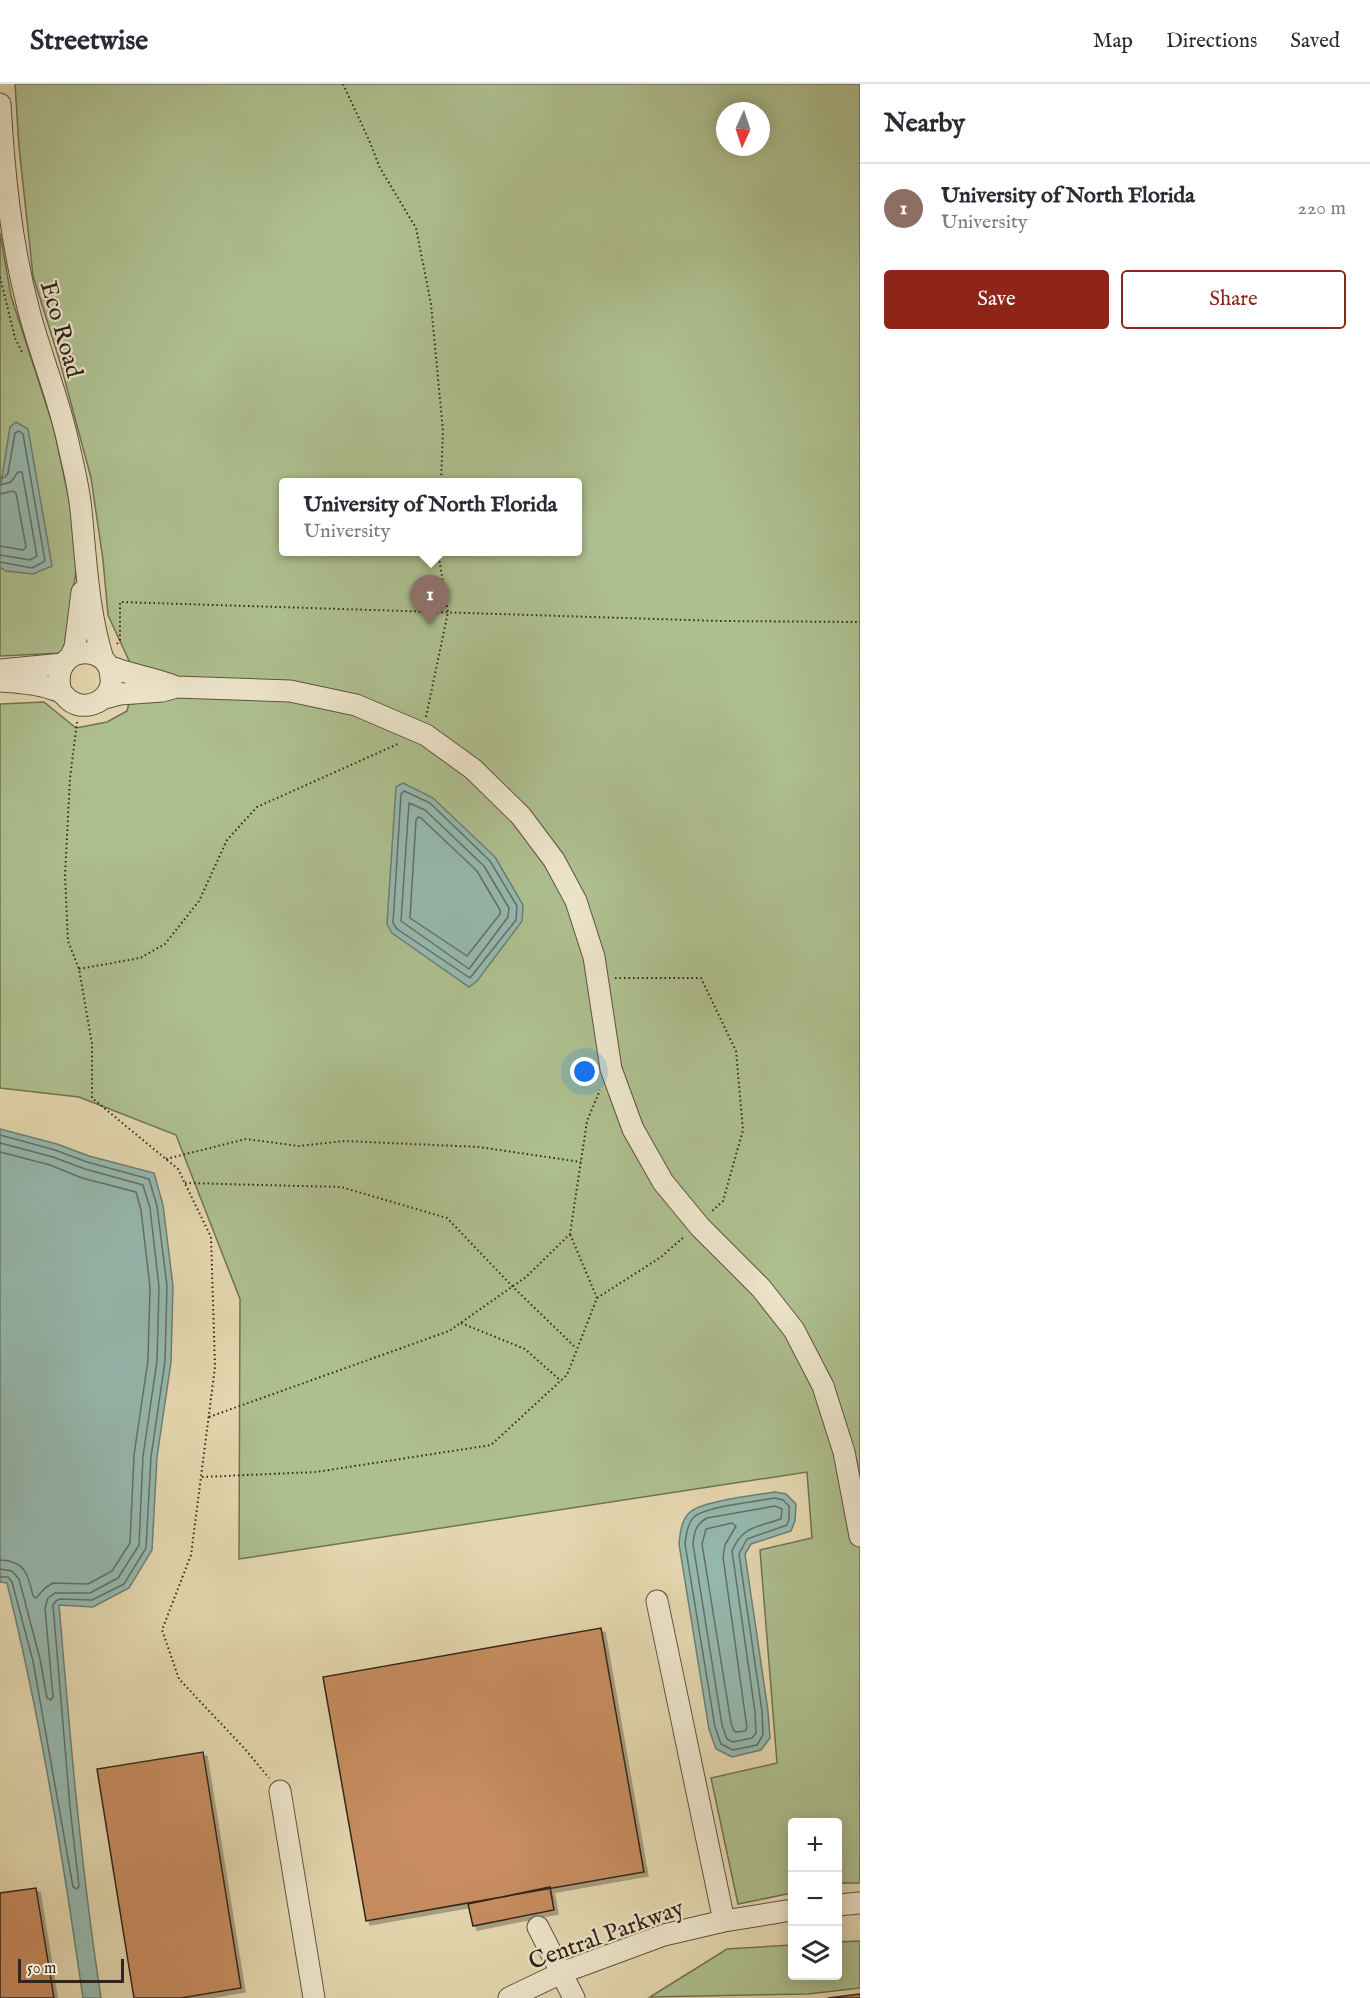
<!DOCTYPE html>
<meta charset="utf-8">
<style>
:root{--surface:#fff;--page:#f7f7f7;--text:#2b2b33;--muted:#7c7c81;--line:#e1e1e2;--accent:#8f2418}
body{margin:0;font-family:"IM FELL English",serif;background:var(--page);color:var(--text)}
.controls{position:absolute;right:18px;bottom:18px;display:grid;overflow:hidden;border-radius:6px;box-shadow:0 3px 15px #0003}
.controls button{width:54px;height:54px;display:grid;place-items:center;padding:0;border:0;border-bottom:2px solid var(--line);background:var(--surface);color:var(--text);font:30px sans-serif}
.compass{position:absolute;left:716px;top:18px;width:54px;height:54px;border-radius:50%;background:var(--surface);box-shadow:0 3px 15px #0003;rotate:183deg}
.scale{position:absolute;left:18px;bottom:15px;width:106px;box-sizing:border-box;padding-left:6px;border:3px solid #31251d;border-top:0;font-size:16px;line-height:21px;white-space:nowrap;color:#31251d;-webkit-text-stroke:4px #ede5cb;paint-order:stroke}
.you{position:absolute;left:585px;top:988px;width:21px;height:21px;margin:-15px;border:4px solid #fff;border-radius:50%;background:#1a73e8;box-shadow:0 0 0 9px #1a73e833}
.badge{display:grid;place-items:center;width:39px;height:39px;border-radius:50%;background:var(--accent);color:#fff;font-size:20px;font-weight:700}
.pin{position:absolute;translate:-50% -50px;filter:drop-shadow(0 2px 3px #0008)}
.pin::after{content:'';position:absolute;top:32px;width:21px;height:18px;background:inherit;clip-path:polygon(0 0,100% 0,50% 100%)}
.popup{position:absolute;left:279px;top:394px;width:303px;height:78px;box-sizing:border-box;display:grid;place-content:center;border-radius:6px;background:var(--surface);filter:drop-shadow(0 2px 4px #0005);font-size:20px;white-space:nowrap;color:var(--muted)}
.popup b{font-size:22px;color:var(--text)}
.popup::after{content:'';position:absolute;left:50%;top:100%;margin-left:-12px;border:12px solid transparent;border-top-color:var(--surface)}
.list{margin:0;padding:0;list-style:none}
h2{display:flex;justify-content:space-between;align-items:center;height:78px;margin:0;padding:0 24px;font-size:26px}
h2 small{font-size:20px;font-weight:400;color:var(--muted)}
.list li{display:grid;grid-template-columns:39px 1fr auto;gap:18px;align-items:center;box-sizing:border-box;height:90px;padding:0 24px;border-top:2px solid var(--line)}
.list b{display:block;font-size:22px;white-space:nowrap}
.list p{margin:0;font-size:20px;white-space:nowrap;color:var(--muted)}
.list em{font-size:20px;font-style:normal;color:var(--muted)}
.actions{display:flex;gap:12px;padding:18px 24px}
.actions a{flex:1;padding:14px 0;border:2px solid var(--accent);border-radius:6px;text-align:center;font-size:21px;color:var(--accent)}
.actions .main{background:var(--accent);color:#fff}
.icon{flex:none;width:33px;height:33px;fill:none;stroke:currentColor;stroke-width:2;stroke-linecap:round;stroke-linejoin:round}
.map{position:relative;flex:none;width:860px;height:1914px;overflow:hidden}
header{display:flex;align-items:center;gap:36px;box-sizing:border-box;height:84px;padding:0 30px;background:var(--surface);border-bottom:2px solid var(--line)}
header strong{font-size:28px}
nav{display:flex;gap:33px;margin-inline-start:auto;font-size:21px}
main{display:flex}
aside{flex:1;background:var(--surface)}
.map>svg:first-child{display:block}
</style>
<header>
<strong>Streetwise</strong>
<nav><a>Map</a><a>Directions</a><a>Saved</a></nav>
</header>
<main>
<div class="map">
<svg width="860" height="1914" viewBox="0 0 860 1914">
<defs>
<filter id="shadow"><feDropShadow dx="4" dy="4" stdDeviation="0" flood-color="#0004"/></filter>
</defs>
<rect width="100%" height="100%" fill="#e4d7af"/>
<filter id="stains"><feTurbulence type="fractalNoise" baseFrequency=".00333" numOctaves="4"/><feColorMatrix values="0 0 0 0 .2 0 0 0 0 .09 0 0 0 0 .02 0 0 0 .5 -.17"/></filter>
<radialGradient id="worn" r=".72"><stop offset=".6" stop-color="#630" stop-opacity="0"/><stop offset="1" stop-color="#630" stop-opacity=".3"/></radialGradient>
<path fill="#aebf8f" stroke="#707256" stroke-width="1.5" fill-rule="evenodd" d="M15 0H860V1799H838V1738H792V1809L738 1820 711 1694 777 1679 760 1466 812 1454 807 1388 239 1475 240 1215 176 1051 79 1013 0 1004V620L44 618 76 644 107 638 127 627 136 592 108 531 103 476 91 394 60 278 33 192 19 63ZM725 27H761V63H725ZM283 398H577V468H283Z
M0 149 11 212 54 345 70 420 77 481 63 569 0 572Z
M860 1857V1904L808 1910 650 1913 727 1865 792 1861V1892H838V1858Z"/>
<path fill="#95b9af" stroke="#6d7e75" stroke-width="1.5" d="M16 338 28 345 52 482 33 490 6 487 0 483V406L10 343Z
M403 699 433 714 495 773 523 821 522 837 477 897 469 903 392 849 387 840 396 703Z
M0 1045 57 1060 89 1072 154 1089 163 1121 173 1202 171 1278 157 1373 152 1466 129 1504 93 1523 59 1521C70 1653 81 1784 101 1914H83C63 1775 41 1636 7 1499L0 1498Z
M775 1408 786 1410 796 1420 795 1437 791 1447 751 1460 745 1470 768 1627 770 1654 761 1666 732 1673 716 1665 709 1645 679 1460C680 1450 681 1437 689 1429 700 1417 757 1411 775 1408Z"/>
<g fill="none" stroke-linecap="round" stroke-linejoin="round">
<path stroke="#636f66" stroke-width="1.5" d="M0 394 5 393 8 389 15 349 19 347 23 350 45 477 32 484 0 478
M0 401 11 398 18 388H22L37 472 30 476 0 471
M0 410 13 407 16 409 26 463 23 466 0 462
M404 707 430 719 490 777 517 822 516 836 470 894 397 845 393 839 401 710Z
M409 719 425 726 484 782 509 824 508 833 469 885 401 837Z
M418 733 421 734 477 787 500 826V830L467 872 410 834 416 736Z
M0 1051 55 1066 87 1078 149 1095 157 1122 167 1202 165 1277 151 1373 146 1464 124 1500 92 1516 60 1515 56 1517 53 1521 70 1723 79 1802 77 1805 73 1803 33 1577 12 1498 8 1493H0
M0 1059 53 1073 85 1085 143 1101 150 1124 159 1203 157 1277 143 1372 139 1461 118 1494 90 1509H55L48 1514 45 1524 53 1613 51 1616 47 1614 40 1575 19 1495 12 1487 0 1485
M0 1068 50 1081 82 1094 136 1108 141 1126 150 1203 148 1276 134 1371 130 1459 112 1487 88 1500 53 1499 45 1504 36 1514 33 1512C28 1491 26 1477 0 1476
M775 1414 783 1416 789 1422V1435L787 1441 747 1455 739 1470 762 1627 763 1651 757 1661 733 1666 721 1660 715 1643 685 1460C686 1452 687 1440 693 1434 702 1423 759 1417 775 1414Z
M775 1422 782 1425 781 1435C758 1443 742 1442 732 1467L755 1628 756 1649 752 1654 733 1658 727 1655 722 1641 693 1460C694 1448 696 1440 707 1434Z
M732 1439 736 1442 725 1461 723 1473 747 1644 745 1647 736 1648 734 1647 731 1639 702 1460 706 1445Z"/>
</g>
<path fill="#c78d60" stroke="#31251d" stroke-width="1.5" filter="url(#shadow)" d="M601 1544 644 1788 366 1837 323 1593Z
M203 1668 241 1904 181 1914H134L97 1685Z
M550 1803 554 1826 473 1842 468 1820Z
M36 1804 54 1914H0V1809Z
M860 1910V1914H828Z"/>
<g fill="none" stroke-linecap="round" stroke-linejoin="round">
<defs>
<path id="minor" d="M0 20C4 90 11 159 29 227 41 273 60 317 69 363 74 384 79 405 81 426 86 476 88 527 103 575
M71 572 75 563 82 508
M108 582C130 591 154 594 176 603L290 607 356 621 426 651 473 685 521 732 554 776 576 817 594 873 611 985 633 1045 663 1098 700 1143 761 1204 794 1246 823 1302 844 1368 860 1452
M0 586 63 580
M0 597C15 598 31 599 46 603 50 604 55 606 59 607 63 609 65 613 69 616 80 625 97 622 106 611 110 606 112 600 111 594 110 556 48 561 61 608
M102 615 120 610 162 607 173 604
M657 1517 724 1837
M280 1707 314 1914
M838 1821 860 1819
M538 1843 574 1914
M509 1914 561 1889 664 1851 724 1837 792 1826"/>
</defs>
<use href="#minor" stroke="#5e5242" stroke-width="23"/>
<path stroke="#31251d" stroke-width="2" stroke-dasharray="1.5 3" stroke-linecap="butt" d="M343 0 369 56 380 84 416 144 431 220 443 347 441 398
M0 193 15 254 22 268
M117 560 120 556V518L720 537 860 538
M426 633 448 528 438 468
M77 638 70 694 65 791 68 857 79 885 92 960V1014L178 1085 211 1153 215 1283 191 1471 162 1546 179 1595 245 1665 269 1694
M79 885 140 874 165 860 199 817 227 756 257 723 400 659
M615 894H701L736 967 743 1046 723 1117 711 1128
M166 1075 246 1055 299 1062 344 1057 479 1063 581 1078
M185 1099 341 1103 447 1134 512 1202 576 1264
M597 1214 661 1173 685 1152
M461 1239 525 1265 561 1297
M209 1333 449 1247 526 1193 570 1150 587 1037 600 1006
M202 1393 316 1388 491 1361 567 1291 597 1214 570 1150"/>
<use href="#minor" stroke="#ede5cb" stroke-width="21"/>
</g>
<g text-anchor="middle" stroke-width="4.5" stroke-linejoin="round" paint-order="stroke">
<g font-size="24" fill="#31251d" stroke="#ede5cb">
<text transform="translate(62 245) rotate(74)" y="8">Eco Road</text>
<text transform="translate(606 1850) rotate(-20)" y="8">Central Parkway</text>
</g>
</g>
<rect width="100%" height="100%" filter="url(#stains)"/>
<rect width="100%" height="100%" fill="url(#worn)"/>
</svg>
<div class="controls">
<button>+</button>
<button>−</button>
<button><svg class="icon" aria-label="layers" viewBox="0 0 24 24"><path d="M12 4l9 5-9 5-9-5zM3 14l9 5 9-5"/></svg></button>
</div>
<svg class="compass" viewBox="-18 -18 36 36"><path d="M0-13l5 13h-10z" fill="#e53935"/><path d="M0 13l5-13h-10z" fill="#7c7c81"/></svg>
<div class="scale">50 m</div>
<div class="you"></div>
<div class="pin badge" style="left:430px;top:541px;background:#8d6e63">1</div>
<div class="popup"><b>University of North Florida</b>University</div>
</div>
<aside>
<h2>Nearby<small></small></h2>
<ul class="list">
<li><span class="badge" style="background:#8d6e63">1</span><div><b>University of North Florida</b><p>University</p></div><em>220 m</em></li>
</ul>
<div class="actions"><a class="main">Save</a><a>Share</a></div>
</aside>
</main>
